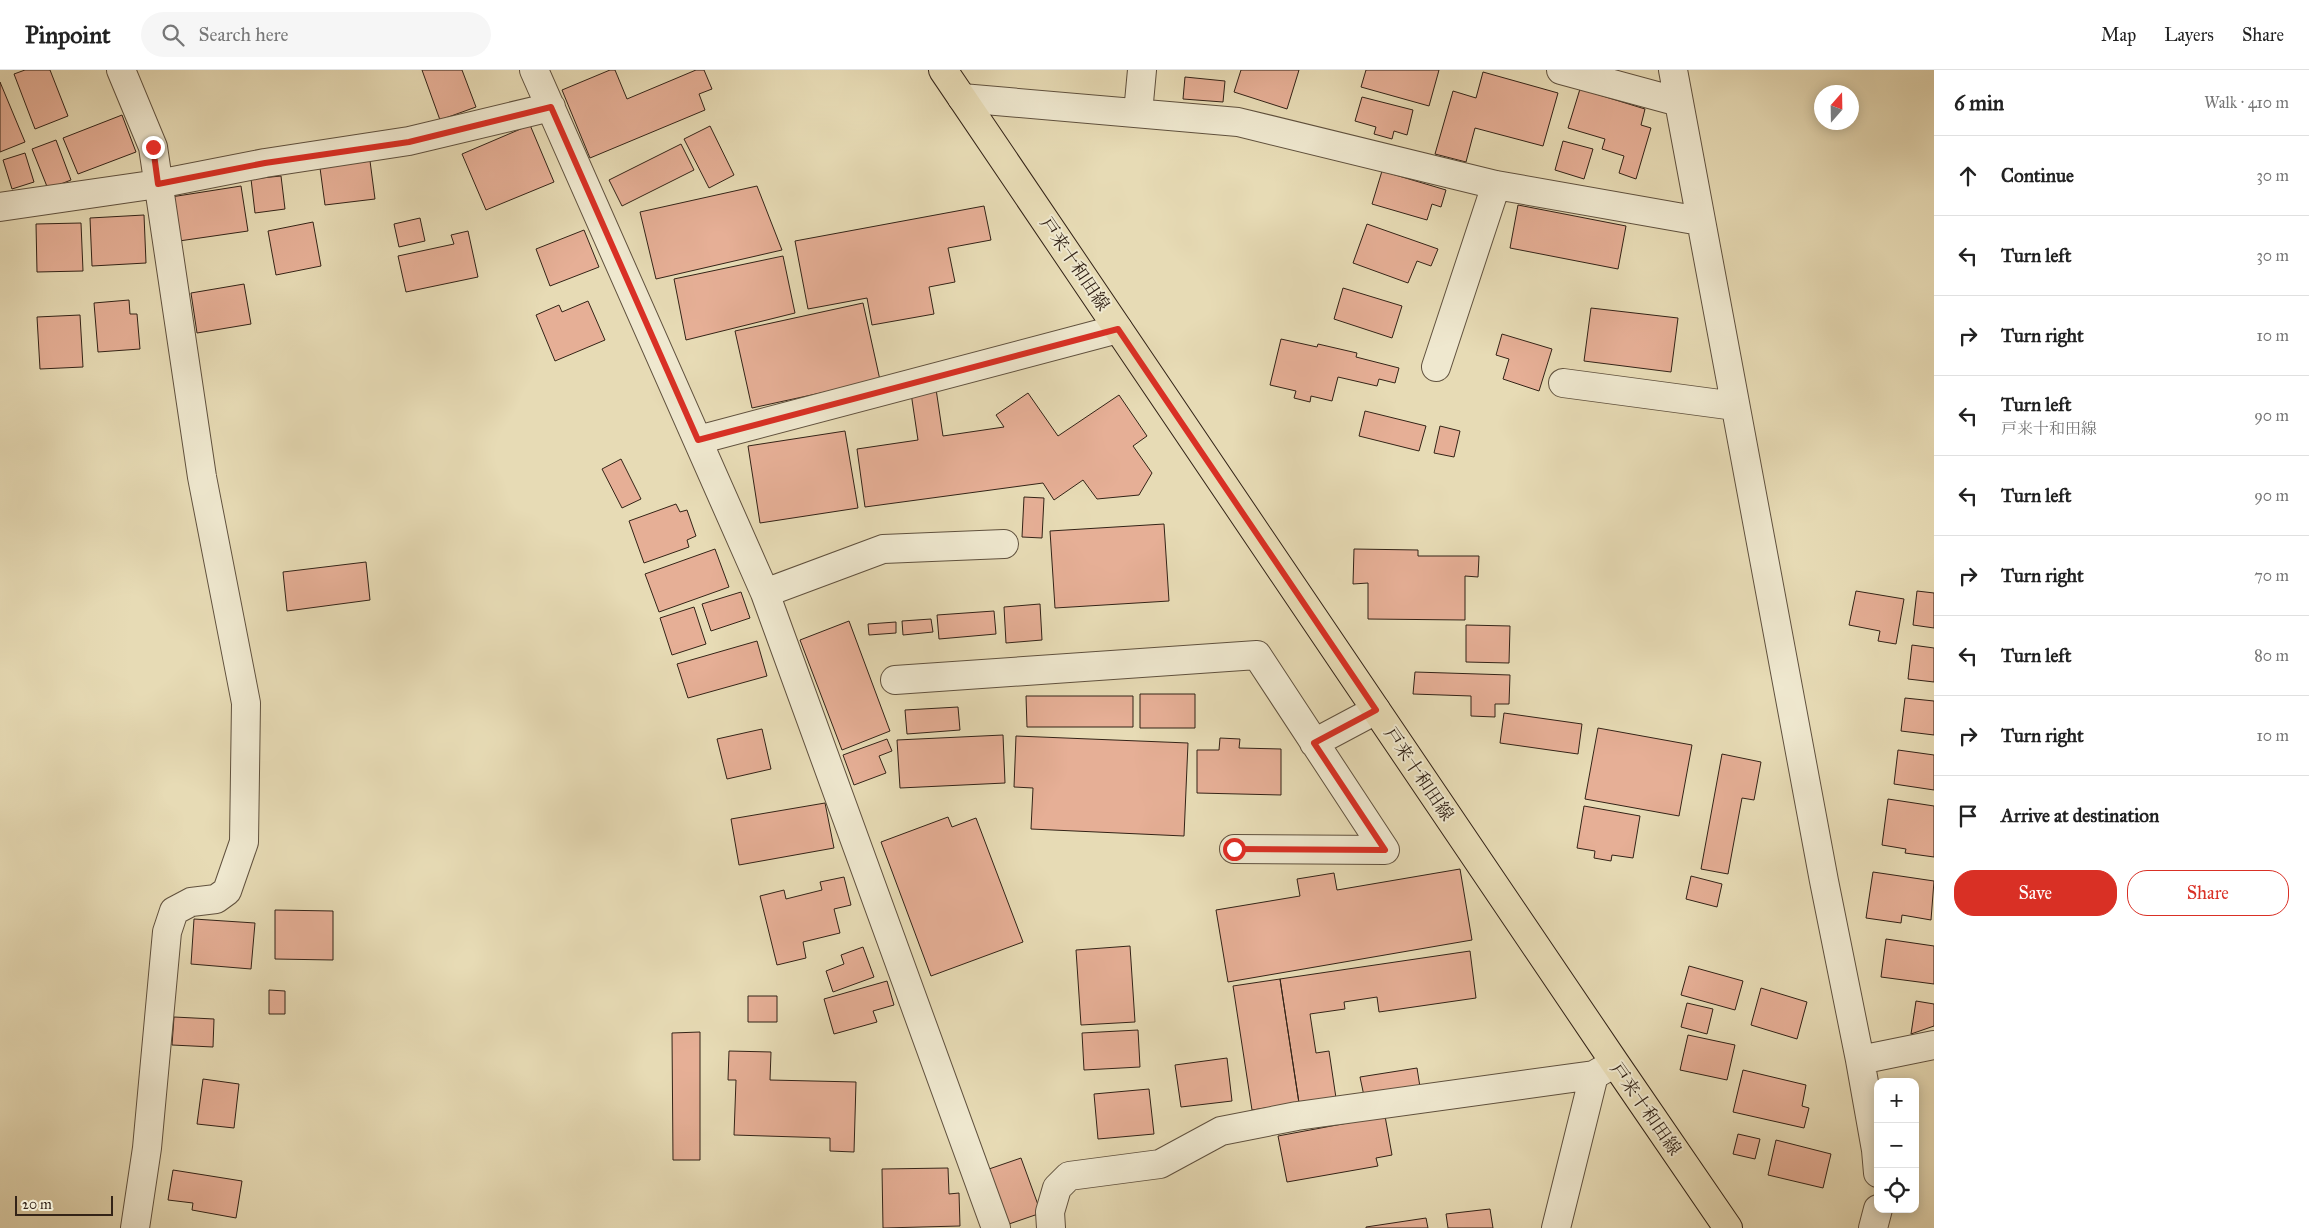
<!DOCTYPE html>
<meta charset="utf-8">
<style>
:root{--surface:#fff;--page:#f6f6f6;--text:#222;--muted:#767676;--line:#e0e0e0;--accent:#d93025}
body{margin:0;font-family:"IM FELL Great Primer","Noto Serif JP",serif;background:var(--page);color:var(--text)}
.controls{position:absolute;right:15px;bottom:15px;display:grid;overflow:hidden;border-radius:10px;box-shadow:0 2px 12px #0003}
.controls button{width:45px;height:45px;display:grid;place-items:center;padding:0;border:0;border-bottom:1px solid var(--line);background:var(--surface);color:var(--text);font:25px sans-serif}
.compass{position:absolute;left:1814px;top:15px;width:45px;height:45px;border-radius:50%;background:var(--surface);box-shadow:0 2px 12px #0003;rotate:20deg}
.scale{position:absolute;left:15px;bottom:12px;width:98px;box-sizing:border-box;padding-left:5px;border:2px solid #332317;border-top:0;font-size:14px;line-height:18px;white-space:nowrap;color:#332317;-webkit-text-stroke:4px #efe8cf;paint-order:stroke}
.stop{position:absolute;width:15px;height:15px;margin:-11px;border:4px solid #d93025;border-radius:50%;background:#fff}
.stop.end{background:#d93025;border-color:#fff;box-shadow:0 1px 5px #0008}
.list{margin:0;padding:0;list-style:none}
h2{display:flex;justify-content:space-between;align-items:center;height:65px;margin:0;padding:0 20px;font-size:21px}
h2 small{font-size:16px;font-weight:400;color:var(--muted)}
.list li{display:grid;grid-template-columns:32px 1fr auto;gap:15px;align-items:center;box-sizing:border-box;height:80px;padding:0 20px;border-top:1px solid var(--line)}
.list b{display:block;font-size:19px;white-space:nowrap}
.list p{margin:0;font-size:16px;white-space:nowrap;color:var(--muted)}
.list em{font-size:16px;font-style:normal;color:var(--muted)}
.actions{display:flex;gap:10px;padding:15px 20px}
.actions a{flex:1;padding:11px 0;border:1px solid var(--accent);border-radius:20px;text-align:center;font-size:18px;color:var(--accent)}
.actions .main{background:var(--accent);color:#fff}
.icon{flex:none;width:28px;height:28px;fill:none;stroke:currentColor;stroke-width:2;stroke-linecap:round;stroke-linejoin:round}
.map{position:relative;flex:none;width:1934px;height:1158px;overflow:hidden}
header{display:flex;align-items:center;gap:30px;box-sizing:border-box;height:70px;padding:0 25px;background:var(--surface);border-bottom:1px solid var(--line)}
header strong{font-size:24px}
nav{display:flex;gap:28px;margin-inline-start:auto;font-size:18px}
.search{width:350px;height:45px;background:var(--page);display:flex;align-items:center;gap:12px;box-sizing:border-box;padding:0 18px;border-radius:28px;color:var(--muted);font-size:19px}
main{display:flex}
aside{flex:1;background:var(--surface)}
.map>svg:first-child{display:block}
</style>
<header>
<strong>Pinpoint</strong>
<div class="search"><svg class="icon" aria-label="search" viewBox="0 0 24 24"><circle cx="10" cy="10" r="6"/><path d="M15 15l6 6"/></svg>Search here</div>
<nav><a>Map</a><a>Layers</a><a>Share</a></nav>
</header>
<main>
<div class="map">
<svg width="1934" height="1158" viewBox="0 0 1934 1158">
<rect width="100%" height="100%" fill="#e7dbb5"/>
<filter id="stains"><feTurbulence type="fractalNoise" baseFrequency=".004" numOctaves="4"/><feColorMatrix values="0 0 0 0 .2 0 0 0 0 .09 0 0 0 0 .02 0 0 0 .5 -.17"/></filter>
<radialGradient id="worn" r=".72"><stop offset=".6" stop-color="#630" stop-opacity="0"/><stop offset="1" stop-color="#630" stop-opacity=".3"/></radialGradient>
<path fill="#e6af96" stroke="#332317" d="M25 0H50L68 46 35 59 14 4Z
M422 0H462L476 37 440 50Z
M610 0H615L627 29 696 0H704L712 19 699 24 705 40 590 88 562 20Z
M1241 0H1299L1287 39 1234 22Z
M1366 0H1439L1429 36 1361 17Z
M1483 2 1558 23 1543 76 1475 58 1466 92 1435 84 1453 21 1476 28Z
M1185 7 1225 11 1223 32 1183 29Z
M0 12 25 72 0 82Z
M1580 19 1645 39 1641 55 1651 58 1636 109 1619 103 1624 86 1602 79 1605 69 1568 58Z
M1362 27 1413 40 1407 65 1394 61 1392 69 1374 64 1376 57 1355 51Z
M122 45 136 82 78 104 63 68Z
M530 55 554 112 486 140 462 84Z
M710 56 734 105 709 118 684 69Z
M56 70 71 110 48 119 32 79Z
M1563 71 1593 79 1584 109 1555 100Z
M681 74 694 100 622 136 609 110Z
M25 83 34 112 12 119 3 90Z
M370 91 375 129 325 135 320 98Z
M1382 101 1446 120 1441 137 1432 134 1427 150 1372 134Z
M281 106 285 139 255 143 251 109Z
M241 116 248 161 179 171 171 127Z
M757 116 782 180 656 209 640 142Z
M1518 135 1626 156 1618 199 1510 178Z
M984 136 991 170 948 178 955 212 929 217 934 244 872 255 867 228 808 239 795 171Z
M144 145 146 193 92 196 90 148Z
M420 148 425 171 399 177 394 154Z
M313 152 321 196 276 205 268 161Z
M81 153 83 201 37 202 36 154Z
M1367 154 1438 179 1431 196 1417 191 1408 213 1353 193Z
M584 160 599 197 550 216 536 179Z
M468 161 478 207 406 222 398 186 454 174 451 165Z
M783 186 795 243 686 270 674 209Z
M244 214 251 254 197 263 191 223Z
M1343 218 1402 236 1392 268 1334 249Z
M129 230 130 244H137L140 279 98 282 94 233Z
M588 231 605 270 555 291 536 245 559 235 562 242Z
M863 233 880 310 752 338 735 261Z
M1591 238 1678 248 1671 302 1584 291Z
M80 245 83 297 40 299 37 247Z
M1502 264 1552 279 1539 321 1503 309 1509 289 1496 285Z
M1281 269 1317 277 1318 274 1357 283 1356 287 1399 298 1395 313 1379 309 1377 316 1338 307 1332 331 1311 326 1310 332 1294 328 1296 321 1270 315Z
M936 319 943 366 1004 357 996 345 1028 323 1058 366 1119 325 1147 366 1133 376 1152 403 1139 425 1097 429 1083 410 1054 430 1043 413 865 437 857 379 918 370 911 323Z
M1365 341 1426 356 1419 381 1359 366Z
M1440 356 1460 361 1454 387 1434 383Z
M845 361 858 438 760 453 748 376Z
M621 389 641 429 622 438 602 399Z
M1024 427 1044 428 1042 468 1022 467Z
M676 434 680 442 687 440 696 466 687 470 689 477 644 493 629 451Z
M1164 454 1169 531 1055 538 1050 461Z
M715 479 729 517 659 542 645 504Z
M1354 479 1418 480V486H1479L1478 507 1465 506V550L1368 549V513L1353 514Z
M366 492 370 530 287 541 283 502Z
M1856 521 1904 529 1896 574 1878 571 1880 561 1849 555Z
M1917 521 1934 523V558L1913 555Z
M741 522 750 548 711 561 702 534Z
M1040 534 1042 570 1006 573 1004 537Z
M694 537 706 574 672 585 660 548Z
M994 541 996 564 939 569 937 545Z
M931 549 933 562 903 565 902 551Z
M849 551 890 661 842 680 800 570Z
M896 552V563L869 565 868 554Z
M1466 555 1510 556 1509 593 1466 592Z
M757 571 767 606 688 628 677 594Z
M1912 575 1934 578V612L1908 609Z
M1415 602 1510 605 1509 634H1495V647L1471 646V626L1413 624Z
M1140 624H1195V658H1140Z
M1026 626H1133V657H1027Z
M1905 628 1934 631V665L1901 661Z
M958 637 960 660 907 664 905 640Z
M1504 643 1582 654 1578 684 1500 673Z
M1598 658 1692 675 1679 746 1585 729Z
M762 659 771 699 727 709 717 669Z
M1003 665 1005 713 900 718 897 670Z
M1016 666 1188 673 1184 766 1031 759 1033 718 1014 717Z
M1220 668 1240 669 1239 678 1281 679V725L1197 723V680H1219Z
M887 669 892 681 879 686 886 703 854 715 843 685Z
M1898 680 1934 685V720L1894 714Z
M1722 684 1761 692 1754 730 1742 728 1728 804 1701 799Z
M1888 729 1934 736V787L1905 783 1906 779 1882 775Z
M825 733 834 778 739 795 731 749Z
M1584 736 1640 746 1633 788 1612 785 1611 791 1594 788 1595 781 1577 778Z
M948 747 952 757 976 748 1023 872 931 906 881 772Z
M1460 799 1472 870 1228 912 1216 840 1300 826 1297 809 1334 803 1337 820Z
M1873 802 1934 811 1931 850 1902 845 1901 853 1866 848Z
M1691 806 1722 814 1717 837 1686 829Z
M844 807 851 835 834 839 840 863 803 872 806 888 777 895 760 826 784 820 786 829 822 820 820 812Z
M275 840 333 841V890L275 889Z
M194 849 255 853 251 899 191 894Z
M1886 869 1934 876V914L1881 907Z
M1130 876 1135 952 1081 955 1076 880Z
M863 877 874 907 833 922 826 901 844 894 841 885Z
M1470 881 1476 928 1379 942 1377 927 1344 932 1345 939 1310 944 1316 983 1329 981 1336 1028 1299 1033 1280 909Z
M1689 896 1743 911 1735 940 1681 925Z
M1280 909 1299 1033 1252 1040 1233 916Z
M887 911 894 935 873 941 877 952 834 964 824 929Z
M1761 918 1807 932 1797 969 1751 955Z
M269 920 285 921V944H269Z
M748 926H777V952H748Z
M1916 931 1934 934V956L1911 964Z
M1687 933 1713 939 1707 964 1681 957Z
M174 947 214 949 213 977 172 975Z
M1138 960 1140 997 1084 1000 1082 963Z
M700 962V1090H673L672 963Z
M1688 965 1735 975 1727 1010 1680 1000Z
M729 981 771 982 770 1010 856 1012 854 1082 830 1081V1068L734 1065 736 1010H728Z
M1227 988 1232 1031 1181 1037 1175 995Z
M1417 998 1420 1017 1364 1026 1360 1007Z
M1743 1000 1806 1015 1802 1036 1809 1038 1804 1058 1733 1042Z
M203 1009 239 1014 234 1058 197 1054Z
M1149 1019 1154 1064 1098 1069 1094 1024Z
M1385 1046 1392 1085 1376 1088 1378 1096 1287 1112 1278 1066Z
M1738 1064 1760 1069 1755 1089 1733 1084Z
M1776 1070 1831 1084 1823 1118 1768 1105Z
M1021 1088 1041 1143 1009 1154 989 1099Z
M948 1098 949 1124 959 1123 960 1156 883 1158 882 1099Z
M173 1100 242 1111 236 1148 192 1140 193 1133 168 1130Z
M1490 1139 1493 1158H1448L1446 1144Z
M1426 1148 1428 1158H1366V1157Z"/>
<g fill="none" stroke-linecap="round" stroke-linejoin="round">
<defs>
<path id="minor" d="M121 0 153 77 202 407 246 633 244 772 227 821 216 829 191 832 174 841 167 862 147 1078 135 1158
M534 0 765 523 996 1158
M1561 0 1679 32
M1673 0 1824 811 1860 990 1876 1080 1878 1103
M962 28 1238 52 1496 115 1700 151
M1138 43 1142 0
M0 137 158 114 265 93 409 71 551 37
M1436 297 1496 115
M1563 313 1735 336
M698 370 1118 259
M765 523 883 479 1004 474
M895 610 1257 585 1385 780 1234 779
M1314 673 1376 640
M1860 990 1934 975
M1051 1158 1050 1142 1057 1118 1069 1106 1160 1094 1221 1061 1297 1046 1594 1005
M1556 1158 1594 1005 1608 997
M1873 1158 1878 1139"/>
<path id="major" d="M943 0 1615 993 1728 1158"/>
</defs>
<use href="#minor" stroke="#60513e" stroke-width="30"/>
<use href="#major" stroke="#332317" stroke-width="30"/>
<use href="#minor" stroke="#efe8cf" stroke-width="28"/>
<use href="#major" stroke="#e7dbb5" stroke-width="28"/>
</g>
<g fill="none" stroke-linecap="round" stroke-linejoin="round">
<path stroke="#d93025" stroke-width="6" d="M153 77 158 114 265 93 409 72 551 37 698 370 1118 259 1376 640 1314 673 1385 780 1234 779"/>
</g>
<g text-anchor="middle" stroke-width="4" stroke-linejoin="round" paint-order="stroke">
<g font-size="18" fill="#332317" stroke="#efe8cf">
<text transform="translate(1075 194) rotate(56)" y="6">戸来十和田線</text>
<text transform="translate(1419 704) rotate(56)" y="6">戸来十和田線</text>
<text transform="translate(1646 1039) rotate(55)" y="6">戸来十和田線</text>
</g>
</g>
<rect width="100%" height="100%" filter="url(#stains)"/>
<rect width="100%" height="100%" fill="url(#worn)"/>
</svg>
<div class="controls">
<button>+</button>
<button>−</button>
<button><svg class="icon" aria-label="locate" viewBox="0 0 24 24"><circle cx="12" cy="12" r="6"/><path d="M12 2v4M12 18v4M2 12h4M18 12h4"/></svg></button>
</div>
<svg class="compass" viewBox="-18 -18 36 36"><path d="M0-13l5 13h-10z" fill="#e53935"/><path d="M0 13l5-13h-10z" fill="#767676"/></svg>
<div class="scale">20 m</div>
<div class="stop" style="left:1234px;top:779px"></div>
<div class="stop end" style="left:153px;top:77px"></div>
</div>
<aside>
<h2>6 min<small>Walk · 410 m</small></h2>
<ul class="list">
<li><svg class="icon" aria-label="ahead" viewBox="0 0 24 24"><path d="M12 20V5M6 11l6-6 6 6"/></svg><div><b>Continue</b></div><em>30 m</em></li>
<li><svg class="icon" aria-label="left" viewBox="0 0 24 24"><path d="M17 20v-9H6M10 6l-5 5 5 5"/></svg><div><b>Turn left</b></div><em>30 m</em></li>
<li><svg class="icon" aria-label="right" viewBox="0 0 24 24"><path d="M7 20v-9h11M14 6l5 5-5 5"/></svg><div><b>Turn right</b></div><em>10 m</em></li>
<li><svg class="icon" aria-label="left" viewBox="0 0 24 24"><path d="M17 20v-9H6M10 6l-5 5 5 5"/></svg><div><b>Turn left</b><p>戸来十和田線</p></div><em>90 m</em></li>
<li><svg class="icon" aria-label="left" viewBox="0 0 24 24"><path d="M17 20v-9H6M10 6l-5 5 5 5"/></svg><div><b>Turn left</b></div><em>90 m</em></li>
<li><svg class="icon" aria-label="right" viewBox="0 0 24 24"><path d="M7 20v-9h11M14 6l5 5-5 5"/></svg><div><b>Turn right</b></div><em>70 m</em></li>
<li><svg class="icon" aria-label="left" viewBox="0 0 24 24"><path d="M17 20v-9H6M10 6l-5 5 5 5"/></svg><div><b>Turn left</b></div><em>80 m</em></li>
<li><svg class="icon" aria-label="right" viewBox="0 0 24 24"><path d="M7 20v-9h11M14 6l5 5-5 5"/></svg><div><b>Turn right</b></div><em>10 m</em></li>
<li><svg class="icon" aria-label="arrive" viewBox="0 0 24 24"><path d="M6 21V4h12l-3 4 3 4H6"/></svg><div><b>Arrive at destination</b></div></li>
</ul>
<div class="actions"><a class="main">Save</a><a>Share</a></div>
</aside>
</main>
